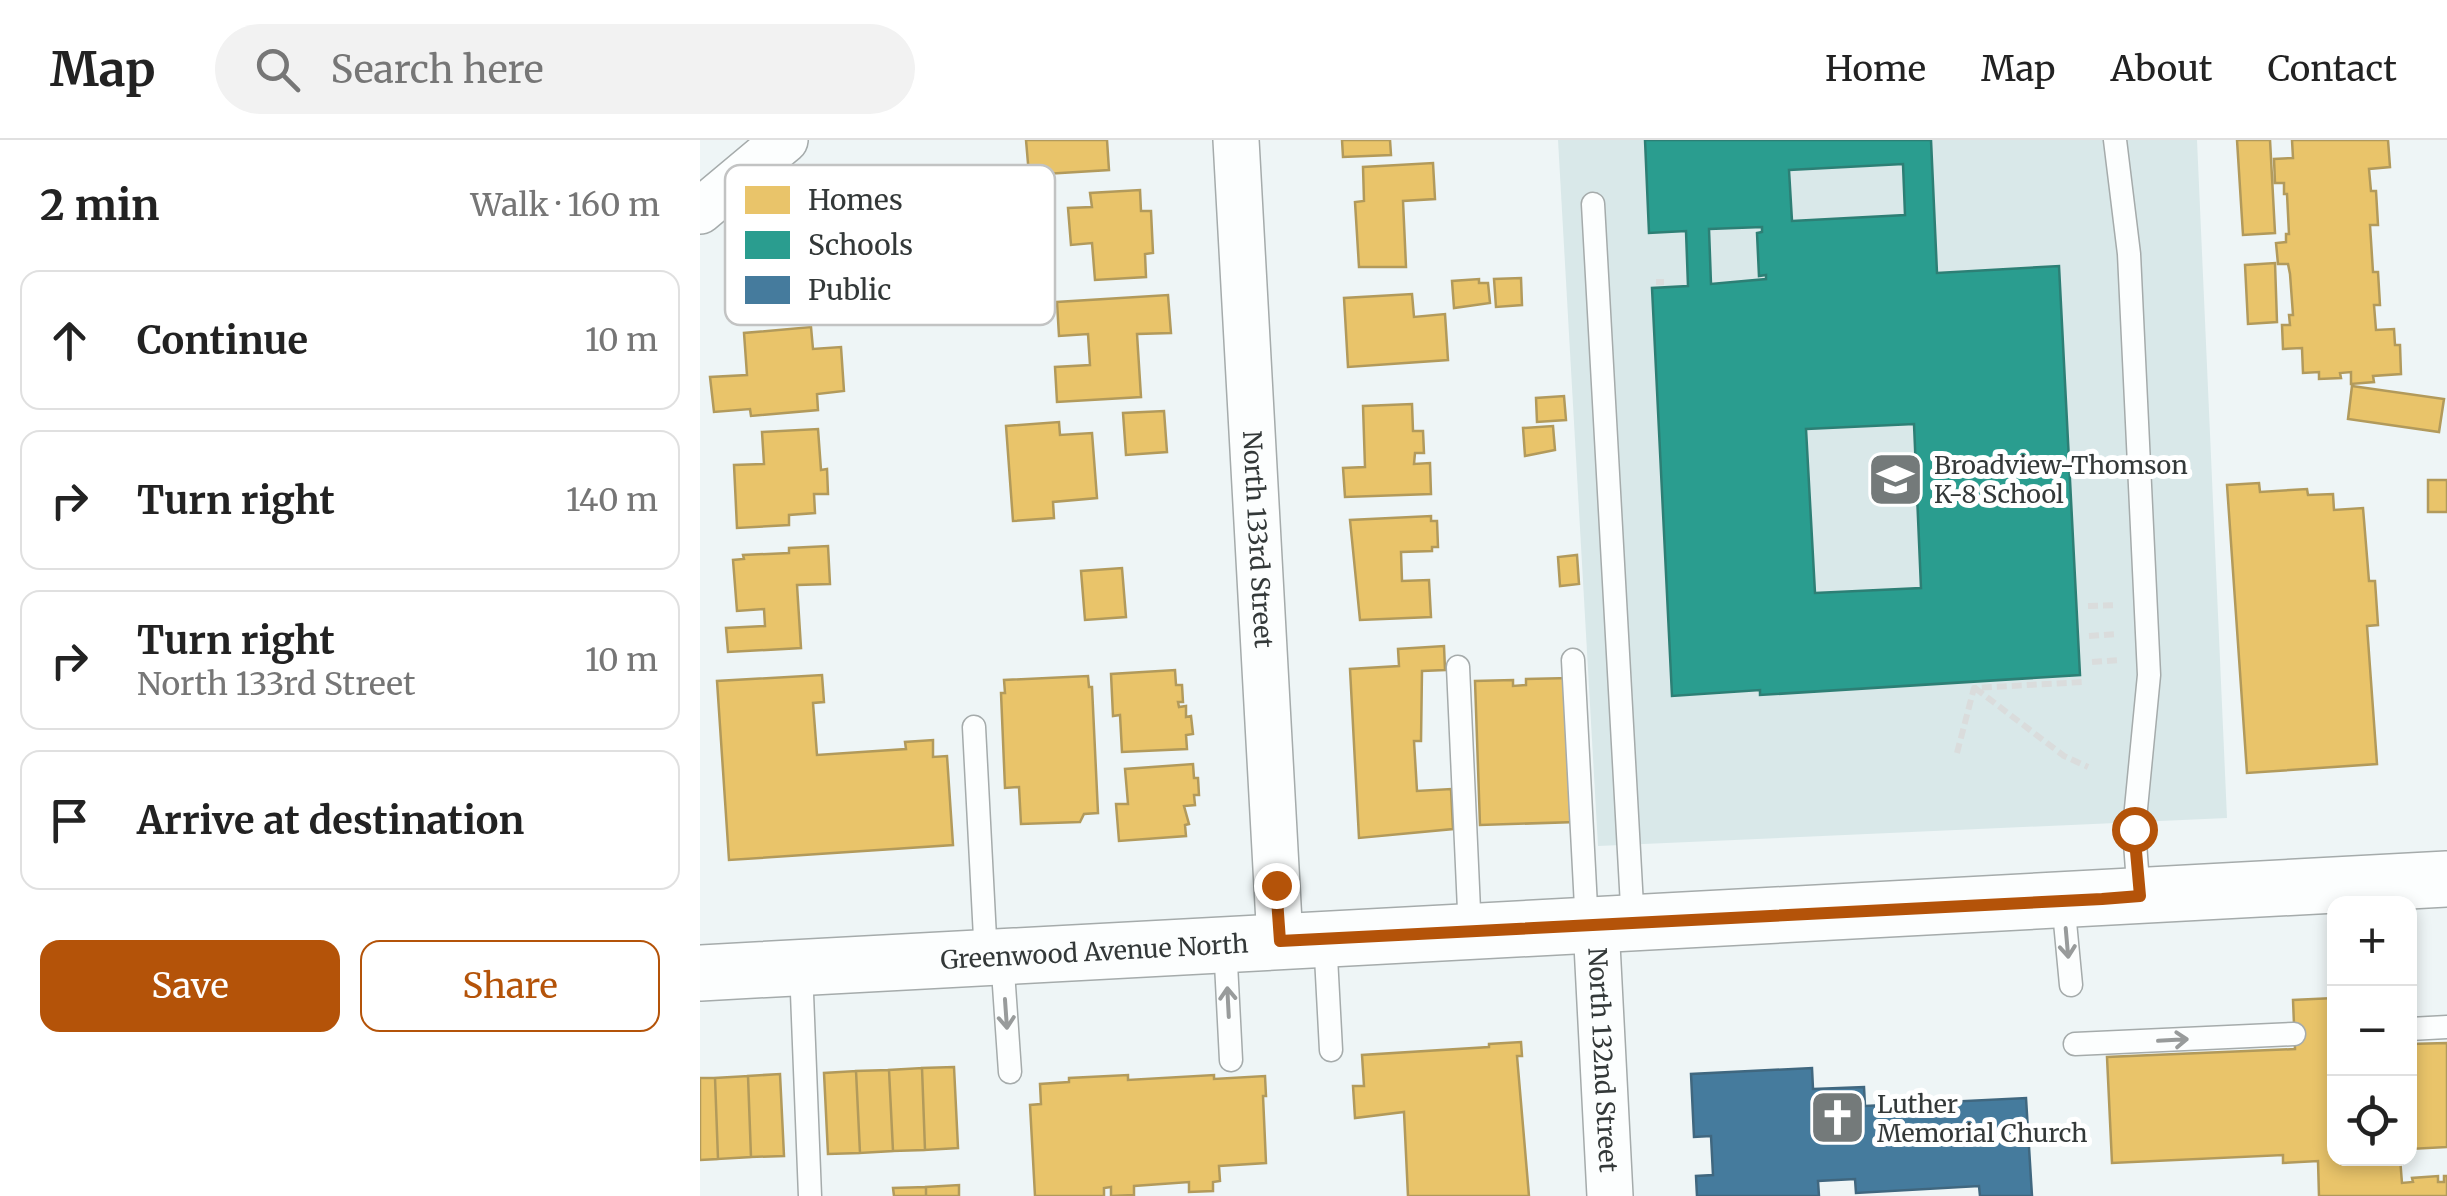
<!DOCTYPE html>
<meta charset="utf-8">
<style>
:root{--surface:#fff;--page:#f2f2f2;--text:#222;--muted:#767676;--line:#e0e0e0;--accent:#b45309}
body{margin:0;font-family:Merriweather,serif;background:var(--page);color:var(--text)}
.controls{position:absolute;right:30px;bottom:30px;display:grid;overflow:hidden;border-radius:20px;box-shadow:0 5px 15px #0003}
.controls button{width:90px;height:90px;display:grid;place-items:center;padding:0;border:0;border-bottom:2px solid var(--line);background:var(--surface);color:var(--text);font:50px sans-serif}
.stop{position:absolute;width:30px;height:30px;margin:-22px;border:8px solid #b45309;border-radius:50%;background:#fff}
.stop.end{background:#b45309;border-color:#fff;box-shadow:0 2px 10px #0008}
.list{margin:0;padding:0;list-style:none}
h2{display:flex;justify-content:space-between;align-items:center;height:130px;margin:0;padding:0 40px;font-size:42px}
h2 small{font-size:32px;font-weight:400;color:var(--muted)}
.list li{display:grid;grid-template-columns:65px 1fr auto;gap:30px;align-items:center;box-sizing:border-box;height:140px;margin:0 20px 20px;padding:0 20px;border:2px solid var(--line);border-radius:20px}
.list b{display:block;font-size:38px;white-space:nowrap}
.list p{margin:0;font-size:32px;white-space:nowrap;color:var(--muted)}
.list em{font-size:32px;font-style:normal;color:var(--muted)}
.actions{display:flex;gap:20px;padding:30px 40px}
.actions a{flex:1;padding:22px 0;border:2px solid var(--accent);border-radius:20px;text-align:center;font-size:35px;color:var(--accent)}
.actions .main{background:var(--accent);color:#fff}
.icon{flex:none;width:55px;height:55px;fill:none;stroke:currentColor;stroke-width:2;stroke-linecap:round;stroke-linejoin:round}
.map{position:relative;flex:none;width:1747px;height:1056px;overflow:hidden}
header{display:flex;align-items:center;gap:60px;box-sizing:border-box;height:140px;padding:0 50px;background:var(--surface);border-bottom:2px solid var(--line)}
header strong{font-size:48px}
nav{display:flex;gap:55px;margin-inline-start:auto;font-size:35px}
.search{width:700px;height:90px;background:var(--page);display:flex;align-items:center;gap:25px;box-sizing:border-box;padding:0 35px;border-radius:55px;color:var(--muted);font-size:38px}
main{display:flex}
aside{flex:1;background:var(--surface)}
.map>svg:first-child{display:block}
</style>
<header>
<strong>Map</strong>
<div class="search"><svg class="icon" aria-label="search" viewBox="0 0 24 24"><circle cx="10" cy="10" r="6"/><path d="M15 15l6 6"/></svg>Search here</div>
<nav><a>Home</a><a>Map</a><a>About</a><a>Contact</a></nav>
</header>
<main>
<aside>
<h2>2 min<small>Walk · 160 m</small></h2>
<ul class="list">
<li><svg class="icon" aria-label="ahead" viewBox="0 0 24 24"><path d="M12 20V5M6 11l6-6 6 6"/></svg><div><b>Continue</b></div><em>10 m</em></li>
<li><svg class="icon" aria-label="right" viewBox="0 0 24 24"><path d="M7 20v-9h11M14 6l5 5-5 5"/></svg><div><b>Turn right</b></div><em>140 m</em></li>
<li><svg class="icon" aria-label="right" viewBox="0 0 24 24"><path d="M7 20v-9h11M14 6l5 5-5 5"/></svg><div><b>Turn right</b><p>North 133rd Street</p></div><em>10 m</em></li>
<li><svg class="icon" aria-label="arrive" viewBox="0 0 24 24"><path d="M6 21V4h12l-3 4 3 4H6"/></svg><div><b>Arrive at destination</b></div></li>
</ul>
<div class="actions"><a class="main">Save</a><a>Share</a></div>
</aside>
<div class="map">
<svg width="1747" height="1056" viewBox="0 0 1747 1056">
<rect width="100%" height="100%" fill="#eef5f6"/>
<path fill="#d9e8e9" d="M858 0H1497L1527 678 898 706Z"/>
<path fill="#e9c46a" stroke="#b29a5b" stroke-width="2.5" d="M326 0H407L409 30 329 35Z
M642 0H690L691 15 643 17Z
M1537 0H1570L1575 93 1543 95Z
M1592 0H1688L1690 27 1669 29 1671 51H1676L1678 85H1670L1673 132H1678L1680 165H1674L1676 190 1694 189 1695 205H1700L1701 234 1673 236 1674 242 1651 244V232L1640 233 1641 238 1619 239V232L1603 233 1602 208 1583 209 1582 185H1590L1589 175H1593L1590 134 1588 124H1578L1576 103 1586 102V94H1589L1587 54H1584V43H1575L1574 19 1593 18Z
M733 23 735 59 703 61 706 127H659L655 62 664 61 663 27Z
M440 50 441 71H451L453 113 445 114 446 137 395 140 392 103 371 105 368 68 392 67 390 53Z
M1575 123 1577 182 1548 184 1545 125Z
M821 138 822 165 796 167 794 139Z
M779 139V143H788L790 163 754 168 752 141Z
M712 154 714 177 745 174 748 220 648 227 644 158Z
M468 155 471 193 437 194 441 257 357 262 355 227 390 225 388 194 359 196 357 162Z
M111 187 113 209 141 207 144 251 117 254 118 270 51 276 50 269 14 272 10 237 47 235 44 193Z
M1652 246 1744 259 1739 292 1648 279Z
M864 256 866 280 837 282 836 258Z
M712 264 713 291H723L724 313H715L714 324 730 323 731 354 645 357 643 328 665 327 663 266Z
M464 271 467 312 426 315 423 273Z
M359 282 360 295 392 293 397 358 353 362 354 378 313 381 306 286Z
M853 286 855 310 825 316 823 288Z
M118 289 121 330 127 329 128 354H114L115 373 89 375V385L37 388 34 325 64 324 62 292Z
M1728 340H1747V372H1728Z
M1559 343 1560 352 1607 349 1608 355 1633 354 1634 370 1663 368 1669 441H1675L1678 485 1667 486 1677 624 1547 633 1527 345Z
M731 376V381H737L738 407H732V411L701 412 702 441 729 440 731 477 660 480 650 380Z
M128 406 130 444 97 445 101 508 28 512 26 488 65 486 64 469 37 471 33 420 44 419 43 415 89 413V408Z
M877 415 879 444 860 446 858 417Z
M422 428 426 477 385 480 381 431Z
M744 506 745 530 722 531 721 601H714L717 651 751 649 753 689 659 698 650 529 699 526 698 509Z
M475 530 476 545H482L483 562H478L479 567 486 566V577L491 576 493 594 486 595 487 609 422 612 420 575 413 576 411 534Z
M122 535 124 562 113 563 117 615 206 609 205 602 233 600V617L247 616 253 705 29 720 17 541Z
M388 536 389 547H392L398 673 384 674 380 682 321 684 319 647 305 648 301 553H305L304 540Z
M870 538 876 682 780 685 775 541 813 540V546L826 545V539Z
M493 624 494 638H498L499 655H494L495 665 484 666 489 684 485 685 486 696 419 701 416 664H428L425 629Z
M1634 858V1018H1700L1702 1043 1713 1042 1712 1038 1738 1036V1042H1744V1036H1747V1056H1619L1618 1021 1583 1023V1015L1412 1023 1407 917 1595 909 1593 860Z
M821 902 822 916H817L829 1056H708L704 972 655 978 653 946H664L662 915 789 907V904Z
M1747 903V1007L1710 1009V904Z
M254 927 258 1008 225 1010 222 928Z
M222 928 225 1010 193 1011 189 930Z
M189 930 193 1011 160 1013 156 931Z
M156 931 160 1013 128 1014 124 933Z
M80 934 84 1016 51 1017 48 936Z
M428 935V940L514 935V939L565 936 566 956H563L566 1023 519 1026 520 1041 513 1042V1051L489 1052V1042L434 1046V1055L411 1056V1047L404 1048V1056H335L330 965 341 964 340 944 369 942V938Z
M48 936 51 1017 18 1019 15 938Z
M0 938H15L18 1019 0 1020Z
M259 1045V1056H226V1047Z
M226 1047V1056H194L193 1048Z"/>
<path fill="#2a9d8f" stroke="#2d7f75" stroke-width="2.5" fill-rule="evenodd" d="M945 0H1231L1237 133 1359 126 1380 535 1060 555V550L972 556 952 148 988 146 986 91 949 93ZM1203 24 1205 75 1092 81 1089 30ZM1062 87V92L1057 93 1059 136 1066 135V139L1011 144 1009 89ZM1214 284 1221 448 1115 453 1106 289Z"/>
<path fill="#457b9d" stroke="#40677f" stroke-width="2.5" d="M1112 928 1113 949 1164 947 1165 966 1326 958 1332 1056H1280L1279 1046 1156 1053 1155 1039 1118 1041 1119 1056H997L996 1036 1013 1035 1011 996 994 997 991 934Z"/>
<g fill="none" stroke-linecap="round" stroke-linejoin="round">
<defs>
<path id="lane" d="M1415 0 1429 114 1449 535 1434 689 1439 757
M893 64 933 784
M873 520 887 786
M758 527 770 792
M274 587 286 817
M1363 761 1371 845
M625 798 631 910
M525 804 531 920
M302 817 310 932
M101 828 110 1056
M1710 889 1747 887
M1375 904 1594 894"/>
<g id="street">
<path id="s1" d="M536 0 580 801"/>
<path d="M0 71 85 0"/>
<path id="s2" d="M896 785 910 1056"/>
</g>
<g id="secondary">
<path id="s3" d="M0 833 1747 739"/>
</g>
</defs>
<use href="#lane" stroke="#a5abab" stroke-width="25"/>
<use href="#street" stroke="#a5abab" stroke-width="48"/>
<use href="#secondary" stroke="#a5abab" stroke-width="58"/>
<path stroke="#dadcdc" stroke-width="6" stroke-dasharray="10 5" stroke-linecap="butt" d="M956 142H964
M1388 466 1417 465
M1389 496 1418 494
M1392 522 1420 520
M1275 548 1364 616 1388 627
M1257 613 1274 548 1383 542"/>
<use href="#lane" stroke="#fcfefe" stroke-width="22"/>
<use href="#street" stroke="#fcfefe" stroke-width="45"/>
<use href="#secondary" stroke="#fcfefe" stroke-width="55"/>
</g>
<defs><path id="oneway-shaft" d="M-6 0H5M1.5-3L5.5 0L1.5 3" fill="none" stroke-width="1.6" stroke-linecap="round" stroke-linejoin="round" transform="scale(2.5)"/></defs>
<g stroke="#989b9b">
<use href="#oneway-shaft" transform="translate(1367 803) rotate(85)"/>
<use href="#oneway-shaft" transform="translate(528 862) rotate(-93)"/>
<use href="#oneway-shaft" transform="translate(306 874) rotate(86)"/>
<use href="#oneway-shaft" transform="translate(1473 900) rotate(-3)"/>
</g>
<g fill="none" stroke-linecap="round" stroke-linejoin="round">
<path stroke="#b45309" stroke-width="12" d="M576 745 580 801 1402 759 1440 756 1434 689"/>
</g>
<defs>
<symbol id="school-square" viewBox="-11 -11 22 22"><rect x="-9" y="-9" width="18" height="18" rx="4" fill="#747a7a" stroke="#fff"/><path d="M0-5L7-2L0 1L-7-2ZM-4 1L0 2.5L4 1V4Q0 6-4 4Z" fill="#fff"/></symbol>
<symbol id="church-square" viewBox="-11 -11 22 22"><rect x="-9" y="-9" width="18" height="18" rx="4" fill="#747a7a" stroke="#fff"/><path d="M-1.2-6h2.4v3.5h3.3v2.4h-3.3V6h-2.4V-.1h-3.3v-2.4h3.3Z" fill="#fff"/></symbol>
</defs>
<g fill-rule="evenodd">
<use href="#school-square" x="1164" y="308" width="63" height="63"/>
<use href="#church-square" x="1106" y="946" width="63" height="63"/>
</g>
<g text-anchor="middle" stroke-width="10" stroke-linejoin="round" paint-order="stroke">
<g font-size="25" fill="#333838" stroke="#fff" text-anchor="start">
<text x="1234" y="334">Broadview-Thomson<tspan x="1234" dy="29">K-8 School</tspan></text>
<text x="1177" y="973">Luther<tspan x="1177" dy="29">Memorial Church</tspan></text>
</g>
<g font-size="25" fill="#333838" stroke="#fff">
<text dy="9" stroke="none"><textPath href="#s1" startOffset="400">North 133rd Street</textPath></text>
<text dy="9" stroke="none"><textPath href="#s3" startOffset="395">Greenwood Avenue North</textPath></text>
<text dy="9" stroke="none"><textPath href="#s2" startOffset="135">North 132nd Street</textPath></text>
</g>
</g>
<rect x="25" y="25" width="330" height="160" rx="15" fill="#fff" stroke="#c2c3c3" stroke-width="2.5"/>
<rect x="45" y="46" width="45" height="28" fill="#e9c46a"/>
<rect x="45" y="91" width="45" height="28" fill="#2a9d8f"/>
<rect x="45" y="136" width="45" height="28" fill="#457b9d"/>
<g font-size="28" fill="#333838">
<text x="108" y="70">Homes</text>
<text x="108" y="115">Schools</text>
<text x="108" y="160">Public</text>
</g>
</svg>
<div class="controls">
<button>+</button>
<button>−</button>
<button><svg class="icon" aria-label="locate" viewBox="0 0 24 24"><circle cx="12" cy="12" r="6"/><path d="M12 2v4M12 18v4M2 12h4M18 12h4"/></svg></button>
</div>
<div class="stop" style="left:1434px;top:689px"></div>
<div class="stop end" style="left:576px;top:745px"></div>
</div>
</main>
